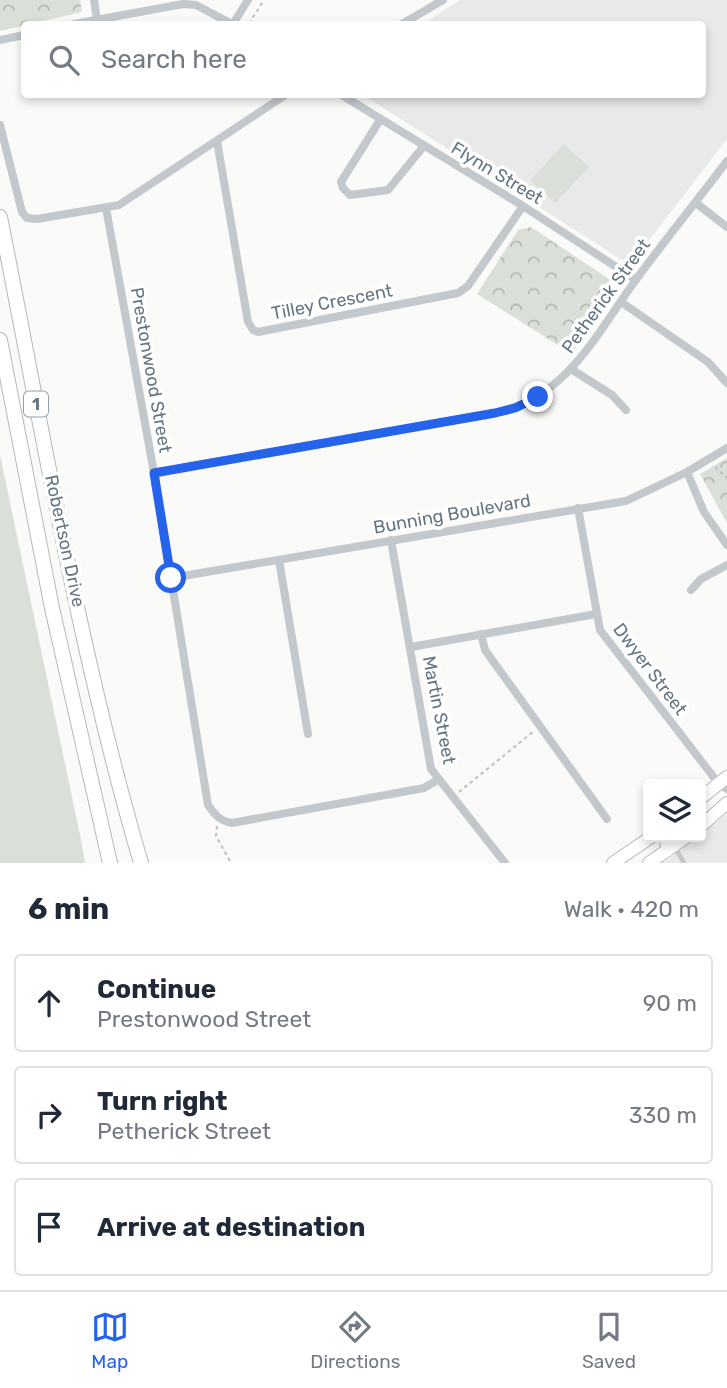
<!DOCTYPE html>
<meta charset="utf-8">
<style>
:root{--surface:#fff;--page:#f6f6f7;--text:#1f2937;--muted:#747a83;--line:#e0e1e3;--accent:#2563eb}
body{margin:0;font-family:Rubik,sans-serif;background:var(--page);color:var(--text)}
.controls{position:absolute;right:21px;bottom:21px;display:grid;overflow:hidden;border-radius:7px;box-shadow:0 4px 10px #0003}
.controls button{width:63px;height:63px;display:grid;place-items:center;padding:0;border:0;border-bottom:2px solid var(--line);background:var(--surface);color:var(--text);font:35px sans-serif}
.stop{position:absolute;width:21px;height:21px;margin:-16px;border:5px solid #2563eb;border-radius:50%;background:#fff}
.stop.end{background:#2563eb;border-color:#fff;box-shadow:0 2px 7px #0008}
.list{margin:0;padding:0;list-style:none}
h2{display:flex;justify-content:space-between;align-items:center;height:91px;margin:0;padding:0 28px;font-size:30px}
h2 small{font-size:23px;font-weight:400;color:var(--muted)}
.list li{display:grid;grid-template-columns:46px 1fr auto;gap:21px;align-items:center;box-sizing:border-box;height:98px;margin:0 14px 14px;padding:0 14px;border:2px solid var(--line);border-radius:7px}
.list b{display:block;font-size:26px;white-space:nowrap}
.list p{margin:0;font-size:23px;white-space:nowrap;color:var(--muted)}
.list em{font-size:23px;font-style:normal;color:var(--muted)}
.icon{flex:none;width:38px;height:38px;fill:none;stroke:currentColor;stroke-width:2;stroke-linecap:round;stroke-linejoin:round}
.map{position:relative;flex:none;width:727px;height:863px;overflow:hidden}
.search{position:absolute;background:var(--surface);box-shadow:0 4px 10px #0003;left:21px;right:21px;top:21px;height:77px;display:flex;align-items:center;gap:18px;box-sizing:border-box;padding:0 24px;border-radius:7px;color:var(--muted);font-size:26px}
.sheet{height:427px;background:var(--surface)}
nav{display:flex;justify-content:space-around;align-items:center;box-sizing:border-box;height:98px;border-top:2px solid var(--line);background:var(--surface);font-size:19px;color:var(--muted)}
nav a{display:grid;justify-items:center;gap:4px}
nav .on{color:var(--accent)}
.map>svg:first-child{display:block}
</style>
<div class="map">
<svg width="727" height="863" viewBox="0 0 727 863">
<defs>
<pattern id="park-crowns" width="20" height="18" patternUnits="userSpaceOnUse" patternTransform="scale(1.75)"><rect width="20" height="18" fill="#dadfd7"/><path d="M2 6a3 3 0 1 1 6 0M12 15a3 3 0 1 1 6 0" fill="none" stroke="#b4b9b4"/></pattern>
</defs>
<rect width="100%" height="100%" fill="#fafaf8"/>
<path fill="#e8e9e9" d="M460 0H727V139L630 265 363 95 702 94V24H423Z
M727 814V863H655L666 861 697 837H701V834Z"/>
<path fill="#dadfd7" d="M564 144 589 167 555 203 530 180Z
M0 455 81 840 85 863H0Z"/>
<path fill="url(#park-crowns)" d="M0 0H80L82 12 0 31Z
M531 227 609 279 611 289 572 354 477 294 518 230Z
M727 458V523L700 474Z"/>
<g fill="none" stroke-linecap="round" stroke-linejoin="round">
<defs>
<path id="primary" d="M701 798 727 777
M701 826 727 803
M666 837 667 851
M613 863 651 837
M649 863 686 837"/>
<path id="trunk" d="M0 217C43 433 79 652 141 863
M0 340 52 608 110 863"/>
</defs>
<use href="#primary" stroke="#b5babe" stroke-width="14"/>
<use href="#trunk" stroke="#b4b9bd" stroke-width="16"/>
<path stroke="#bbbfc2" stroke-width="2" stroke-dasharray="3.5 3.5" stroke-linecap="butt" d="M251 24V20L264 0
M715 467 727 478
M459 792 534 731
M217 826 216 836 231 863"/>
<path stroke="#c3c8cc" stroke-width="4.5" d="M674 846 684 863"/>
<path stroke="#c3c8cc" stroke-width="8" d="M94 0 97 20
M74 24 183 4 196 5 232 24
M233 24 248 0
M402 24 443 0
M0 40 24 35
M340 94 523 206 636 280
M380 120 341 182 343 188 350 195 388 190 423 147
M0 125 22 212 27 218 37 219 119 205 287 94
M217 141 248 322 253 330 258 332 458 293 468 286 523 206
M696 203 727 227
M106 208 154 473 208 805C215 815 220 821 232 823L424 788 439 779
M621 302 708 362 727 383
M571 369 612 395 626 410
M687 472 704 512 727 545
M154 473 495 413C567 397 596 335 635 281 665 240 697 201 727 161
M578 508 600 630 719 784 727 789
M391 540 431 769 505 863
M279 560 308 734
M171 578 626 501 687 472 727 448
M691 590 701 579 727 565
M481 634 485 650 607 819
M411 647 596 614"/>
<use href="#primary" stroke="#fff" stroke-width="12"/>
<use href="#trunk" stroke="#fff" stroke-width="14"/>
</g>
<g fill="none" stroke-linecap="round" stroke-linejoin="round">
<path stroke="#2563eb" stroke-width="9" d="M171 578 154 473 495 413 515 408 538 397"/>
</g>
<g text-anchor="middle" stroke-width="7" stroke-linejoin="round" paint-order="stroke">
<rect fill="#fff" stroke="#939fa8" stroke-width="2" x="24" y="391.5" width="24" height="25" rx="5"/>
<g font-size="16" font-weight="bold" fill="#657683">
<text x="36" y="410">1</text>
</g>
<g font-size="18" fill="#657683" stroke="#fff">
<text transform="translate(497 173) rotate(31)" y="6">Flynn Street</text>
<text transform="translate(606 296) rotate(-54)" y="6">Petherick Street</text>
<text transform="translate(332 302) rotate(-11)" y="6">Tilley Crescent</text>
<text transform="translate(151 370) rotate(80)" y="6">Prestonwood Street</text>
<text transform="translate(452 514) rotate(-10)" y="6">Bunning Boulevard</text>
<text transform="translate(65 541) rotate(78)" y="6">Robertson Drive</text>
<text transform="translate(650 669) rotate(53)" y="6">Dwyer Street</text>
<text transform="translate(439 710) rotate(79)" y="6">Martin Street</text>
</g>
</g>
</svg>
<div class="controls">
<button><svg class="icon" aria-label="layers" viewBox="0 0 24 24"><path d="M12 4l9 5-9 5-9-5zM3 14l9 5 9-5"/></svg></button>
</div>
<div class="stop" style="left:171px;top:578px"></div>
<div class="stop end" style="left:538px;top:397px"></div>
<div class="search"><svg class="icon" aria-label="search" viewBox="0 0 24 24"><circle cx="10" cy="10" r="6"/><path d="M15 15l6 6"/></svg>Search here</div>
</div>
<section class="sheet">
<h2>6 min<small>Walk · 420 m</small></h2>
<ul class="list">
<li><svg class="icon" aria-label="ahead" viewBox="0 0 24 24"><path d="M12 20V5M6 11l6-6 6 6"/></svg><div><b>Continue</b><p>Prestonwood Street</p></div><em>90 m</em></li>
<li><svg class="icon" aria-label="right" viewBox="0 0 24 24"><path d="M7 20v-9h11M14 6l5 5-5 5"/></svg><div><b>Turn right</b><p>Petherick Street</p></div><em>330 m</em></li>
<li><svg class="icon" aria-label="arrive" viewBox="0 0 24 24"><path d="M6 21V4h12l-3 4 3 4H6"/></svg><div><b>Arrive at destination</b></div></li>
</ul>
</section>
<nav>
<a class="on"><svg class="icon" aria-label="map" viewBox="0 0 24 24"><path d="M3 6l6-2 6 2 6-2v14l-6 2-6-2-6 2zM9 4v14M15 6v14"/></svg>Map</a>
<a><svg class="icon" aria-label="directions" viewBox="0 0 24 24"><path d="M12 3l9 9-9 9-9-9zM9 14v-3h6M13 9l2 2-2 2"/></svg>Directions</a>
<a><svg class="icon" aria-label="saved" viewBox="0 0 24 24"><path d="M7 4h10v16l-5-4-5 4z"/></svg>Saved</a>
</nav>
